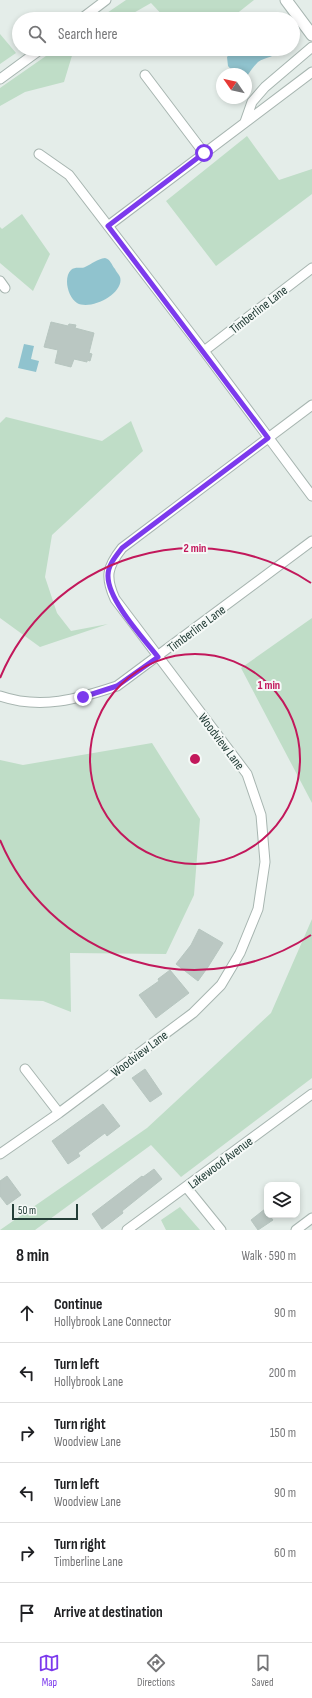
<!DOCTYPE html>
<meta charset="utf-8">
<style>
:root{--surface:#fff;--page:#f2f2f2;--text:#202124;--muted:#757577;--line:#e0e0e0;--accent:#7c3aed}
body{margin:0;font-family:"Sofia Sans Condensed",sans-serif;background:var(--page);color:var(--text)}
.controls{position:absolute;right:12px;bottom:12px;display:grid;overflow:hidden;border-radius:8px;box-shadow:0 2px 6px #0003}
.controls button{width:36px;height:36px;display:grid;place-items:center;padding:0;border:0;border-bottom:1px solid var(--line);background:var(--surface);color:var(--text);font:20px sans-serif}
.compass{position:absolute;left:216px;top:68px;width:36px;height:36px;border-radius:50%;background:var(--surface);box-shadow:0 2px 6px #0003;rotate:304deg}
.scale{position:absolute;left:12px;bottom:10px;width:66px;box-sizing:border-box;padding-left:4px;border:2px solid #243e38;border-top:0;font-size:11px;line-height:14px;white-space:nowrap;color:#243e38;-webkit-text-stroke:3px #f5f9f7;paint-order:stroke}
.stop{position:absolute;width:12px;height:12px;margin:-9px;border:3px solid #7c3aed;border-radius:50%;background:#fff}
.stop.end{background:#7c3aed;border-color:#fff;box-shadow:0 1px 4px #0008}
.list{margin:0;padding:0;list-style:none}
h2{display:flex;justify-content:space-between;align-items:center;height:52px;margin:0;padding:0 16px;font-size:17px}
h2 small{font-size:13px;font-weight:400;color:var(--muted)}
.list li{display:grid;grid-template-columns:26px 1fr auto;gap:12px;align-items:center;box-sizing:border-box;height:60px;padding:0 16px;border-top:1px solid var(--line)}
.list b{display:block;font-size:15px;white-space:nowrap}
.list p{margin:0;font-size:13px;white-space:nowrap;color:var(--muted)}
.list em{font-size:13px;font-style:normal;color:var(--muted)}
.icon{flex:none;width:22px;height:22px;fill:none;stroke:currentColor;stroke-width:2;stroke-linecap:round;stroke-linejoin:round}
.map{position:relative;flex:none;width:312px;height:1230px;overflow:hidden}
.search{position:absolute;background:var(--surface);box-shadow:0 2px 6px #0003;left:12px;right:12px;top:12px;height:44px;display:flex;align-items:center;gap:10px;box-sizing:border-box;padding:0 14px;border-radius:22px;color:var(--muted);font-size:15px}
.sheet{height:412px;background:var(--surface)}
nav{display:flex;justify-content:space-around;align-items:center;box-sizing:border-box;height:56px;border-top:1px solid var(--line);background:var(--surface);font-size:11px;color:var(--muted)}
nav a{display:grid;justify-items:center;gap:2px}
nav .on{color:var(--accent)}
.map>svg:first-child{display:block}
</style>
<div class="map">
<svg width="312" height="1230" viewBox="0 0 312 1230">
<rect width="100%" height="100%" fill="#e4ede9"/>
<path fill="#bfddc7" d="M126 0H254L230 19H166L151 3 123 19H98Z
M0 34 16 53 0 64Z
M56 49H74L64 82 25 92 0 106V88Z
M247 136 279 180 312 169V194L216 266 166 201Z
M22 214 50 254 33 291 0 263V227L2 229Z
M6 417 102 441 131 421 143 451 52 535 45 577 57 613 71 631 108 624 40 647 0 618V423Z
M312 618V803L241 668Z
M152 743 200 819 194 895 166 954 70 953 71 1012 43 1001 0 999V760L23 765Z
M312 919V1078L181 1177 151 1145 35 1230H0L147 1128 271 1013Z
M180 1207 200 1230H166L161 1220Z"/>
<path fill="#90c3ce" d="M234 49H280C277 57 265 57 258 62 253 67 249 73 246 78V74H235L228 66 227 57Z
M105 258C111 260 111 264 115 269 116 272 119 274 120 277 125 293 91 311 77 303 68 297 63 278 71 270 75 266 81 269 85 267 92 264 97 259 105 258Z
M24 344 34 346 31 359 39 361 36 372 18 368Z"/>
<path fill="#bac7c2" stroke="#b7c6c0" d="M51 322 68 326 69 324 76 325 75 328 94 333 89 353 92 354 90 361 87 360V362L74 359 71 367 55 363 58 350 44 347Z
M199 929 223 943 208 967 198 981 176 964 191 945Z
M170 970 189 993 156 1018 139 995 159 981 158 979Z
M145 1069 162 1094 150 1102 132 1078Z
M103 1104 120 1126 107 1136 105 1133 78 1153 80 1156 68 1164 52 1141Z
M154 1169 162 1179 122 1211 123 1213 102 1229 92 1214 142 1176 143 1177Z
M7 1176 21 1195 7 1205 0 1196V1181Z
M265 1209 267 1215H269L273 1220 258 1230 251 1220Z"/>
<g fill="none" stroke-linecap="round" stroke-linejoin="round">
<defs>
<path id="minor" d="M81 19 106 0
M145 75 204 153
M0 79 41 49
M245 122 252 102 265 87 312 47
M39 154 69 175 204 351 312 496
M108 226 312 72
M0 281 5 288
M204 351 312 268
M0 696C41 710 78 699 117 686L312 541
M25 1069 59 1113
M0 1154 59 1113 193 1013 221 985 240 953 258 909 265 862 261 815 247 774 115 599C105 577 107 567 122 548L312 405
M187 1188 221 1230
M127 1230 312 1094
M296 1230 312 1218"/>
<path id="tertiary" d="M286 0 312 35"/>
</defs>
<use href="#minor" stroke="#a7b5b0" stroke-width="11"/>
<use href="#tertiary" stroke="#a7b5b0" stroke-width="13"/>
<use href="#minor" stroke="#fff" stroke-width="9"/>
<use href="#tertiary" stroke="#fff" stroke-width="11"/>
</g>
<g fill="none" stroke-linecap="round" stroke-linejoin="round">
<path stroke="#7c3aed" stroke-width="5" d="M83 697 117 686 158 657C143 638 107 599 108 575 108 565 116 556 122 548L268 438 108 226 204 153"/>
</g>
<g fill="none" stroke="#c2185b" stroke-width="2">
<circle cx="195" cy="759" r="105"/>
<path d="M311 935A211 211 0 0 1 0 840M0 678A211 211 0 0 1 311 583"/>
</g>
<g text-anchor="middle" stroke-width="4" stroke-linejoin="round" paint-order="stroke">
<g font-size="13" fill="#243e38" stroke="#f5f9f7">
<text transform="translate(258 309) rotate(-38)" y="5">Timberline Lane</text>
<text transform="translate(196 628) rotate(-37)" y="5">Timberline Lane</text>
<text transform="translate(222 741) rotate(53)" y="5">Woodview Lane</text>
<text transform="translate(139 1053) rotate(-37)" y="5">Woodview Lane</text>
<text transform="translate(220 1162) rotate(-37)" y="5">Lakewood Avenue</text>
</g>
</g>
<circle cx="195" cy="759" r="6" fill="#c2185b" stroke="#f5f9f7" stroke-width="2"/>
<g font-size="12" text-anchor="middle" font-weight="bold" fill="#c2185b" stroke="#f5f9f7" stroke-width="4" stroke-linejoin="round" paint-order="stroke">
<text x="195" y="552">2 min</text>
<text x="269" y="689">1 min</text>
</g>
</svg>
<div class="controls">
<button><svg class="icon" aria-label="layers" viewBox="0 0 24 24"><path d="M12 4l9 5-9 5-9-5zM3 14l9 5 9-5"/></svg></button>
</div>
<svg class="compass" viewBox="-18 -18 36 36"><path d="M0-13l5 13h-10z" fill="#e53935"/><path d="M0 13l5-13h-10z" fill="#757577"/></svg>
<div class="scale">50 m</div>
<div class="stop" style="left:204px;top:153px"></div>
<div class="stop end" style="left:83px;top:697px"></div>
<div class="search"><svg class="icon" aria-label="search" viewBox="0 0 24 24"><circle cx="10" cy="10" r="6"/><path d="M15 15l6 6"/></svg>Search here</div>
</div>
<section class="sheet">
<h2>8 min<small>Walk · 590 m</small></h2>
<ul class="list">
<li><svg class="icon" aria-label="ahead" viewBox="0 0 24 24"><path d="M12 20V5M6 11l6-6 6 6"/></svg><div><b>Continue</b><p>Hollybrook Lane Connector</p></div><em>90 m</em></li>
<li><svg class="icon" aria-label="left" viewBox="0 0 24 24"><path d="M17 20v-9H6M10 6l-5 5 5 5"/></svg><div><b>Turn left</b><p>Hollybrook Lane</p></div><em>200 m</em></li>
<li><svg class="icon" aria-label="right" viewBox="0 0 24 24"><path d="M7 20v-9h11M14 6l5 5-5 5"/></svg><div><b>Turn right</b><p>Woodview Lane</p></div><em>150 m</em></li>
<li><svg class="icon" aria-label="left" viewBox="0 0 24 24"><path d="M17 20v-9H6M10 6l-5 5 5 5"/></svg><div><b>Turn left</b><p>Woodview Lane</p></div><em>90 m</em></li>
<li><svg class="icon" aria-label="right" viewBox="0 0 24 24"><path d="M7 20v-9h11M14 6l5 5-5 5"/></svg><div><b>Turn right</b><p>Timberline Lane</p></div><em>60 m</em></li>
<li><svg class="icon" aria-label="arrive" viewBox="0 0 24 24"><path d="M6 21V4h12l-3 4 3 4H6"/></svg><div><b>Arrive at destination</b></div></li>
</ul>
</section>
<nav>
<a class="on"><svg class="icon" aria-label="map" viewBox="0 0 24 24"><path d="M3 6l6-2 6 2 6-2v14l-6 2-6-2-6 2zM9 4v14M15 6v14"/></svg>Map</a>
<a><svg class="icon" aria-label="directions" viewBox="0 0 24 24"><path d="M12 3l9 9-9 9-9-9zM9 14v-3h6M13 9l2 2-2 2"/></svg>Directions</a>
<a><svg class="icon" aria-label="saved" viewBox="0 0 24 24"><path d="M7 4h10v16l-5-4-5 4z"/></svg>Saved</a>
</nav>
